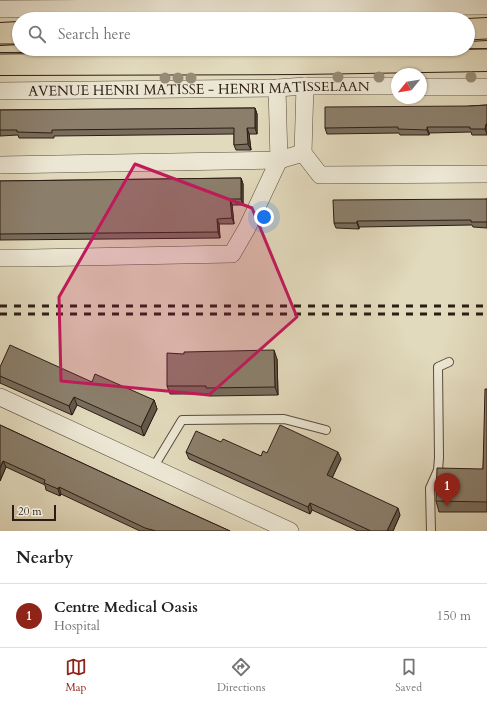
<!DOCTYPE html>
<style>
:root{--surface:#fff;--page:#f2f2f2;--text:#202124;--muted:#757577;--line:#e0e0e0;--accent:#8f2418}
body{margin:0;font-family:Cardo,serif;background:var(--page);color:var(--text)}
.compass{position:absolute;left:391px;top:68px;width:36px;height:36px;border-radius:50%;background:var(--surface);box-shadow:0 1px 3px #0004;rotate:240deg}
.scale{position:absolute;left:12px;bottom:10px;width:44px;box-sizing:border-box;padding-left:4px;border:2px solid #2c1d14;border-top:0;font-size:11px;line-height:14px;white-space:nowrap;color:#2c1d14;-webkit-text-stroke:3px #ece7d4;paint-order:stroke}
.you{position:absolute;left:264px;top:217px;width:14px;height:14px;margin:-10px;border:3px solid #fff;border-radius:50%;background:#1a73e8;box-shadow:0 0 0 6px #1a73e833}
.badge{display:grid;place-items:center;width:26px;height:26px;border-radius:50%;background:var(--accent);color:#fff;font-size:13px;font-weight:700}
.pin{position:absolute;translate:-50% -33px;filter:drop-shadow(0 1px 2px #0008)}
.pin::after{content:'';position:absolute;top:21px;width:14px;height:12px;background:inherit;clip-path:polygon(0 0,100% 0,50% 100%)}
.list{margin:0;padding:0;list-style:none}
h2{display:flex;justify-content:space-between;align-items:center;height:52px;margin:0;padding:0 16px;font-size:17px}
h2 small{font-size:13px;font-weight:400;color:var(--muted)}
.list li{display:grid;grid-template-columns:26px 1fr auto;gap:12px;align-items:center;box-sizing:border-box;height:64px;padding:0 16px;border-top:1px solid var(--line)}
.list b{display:block;font-size:15px;white-space:nowrap}
.list p{margin:0;font-size:13px;white-space:nowrap;color:var(--muted)}
.list em{font-size:13px;font-style:normal;color:var(--muted)}
.icon{flex:none;width:22px;height:22px;fill:none;stroke:currentColor;stroke-width:2;stroke-linecap:round;stroke-linejoin:round}
.map{position:relative;flex:none;width:487px;height:531px;overflow:hidden}
.search{position:absolute;background:var(--surface);box-shadow:0 1px 3px #0004;left:12px;right:12px;top:12px;height:44px;display:flex;align-items:center;gap:10px;box-sizing:border-box;padding:0 14px;border-radius:22px;color:var(--muted);font-size:15px}
.sheet{height:116px;background:var(--surface)}
nav{display:flex;justify-content:space-around;align-items:center;box-sizing:border-box;height:56px;border-top:1px solid var(--line);background:var(--surface);font-size:11px;color:var(--muted)}
nav a{display:grid;justify-items:center;gap:2px}
nav .on{color:var(--accent)}
.map>svg:first-child{display:block}
</style>
<div class="map">
<svg width="487" height="531" viewBox="0 0 487 531">
<rect width="100%" height="100%" fill="#e2dabd"/>
<filter id="stains"><feTurbulence type="fractalNoise" baseFrequency=".005" numOctaves="4"/><feColorMatrix values="0 0 0 0 .2 0 0 0 0 .09 0 0 0 0 .02 0 0 0 .5 -.17"/></filter>
<radialGradient id="worn" r=".72"><stop offset=".6" stop-color="#630" stop-opacity="0"/><stop offset="1" stop-color="#630" stop-opacity=".3"/></radialGradient>
<g fill="none" stroke-linecap="round" stroke-linejoin="round">
<defs>
<path id="lane" d="M153 468 182 420 284 419 326 430
M431 531 430 488 438 470 439 458 438 367 449 362"/>
<g id="street">
<path d="M0 9 487 6"/>
<path d="M305 86 303 153 320 175 487 174"/>
<path d="M421 87H487"/>
<path id="s1" d="M0 91 277 88 305 86H397"/>
<path d="M0 165 279 160 303 153"/>
<path d="M0 258H31L232 254 247 228 279 160 277 88"/>
<path d="M0 397 290 531"/>
</g>
<path id="primary" d="M468 30 487 29
M0 34 19 33
M0 64 301 63 487 60"/>
</defs>
<use href="#lane" stroke="#5a4c3e" stroke-width="10"/>
<use href="#street" stroke="#5a4c3e" stroke-width="18"/>
<use href="#primary" stroke="#2c1d14" stroke-width="24"/>
<use href="#lane" stroke="#ece7d4" stroke-width="8"/>
<use href="#street" stroke="#ece7d4" stroke-width="17"/>
<use href="#primary" stroke="#e2dabd" stroke-width="22"/>
<path stroke="#2c1d14" stroke-width="1" d="M468 40 487 39
M0 44H19
M0 54 487 49"/>
<path stroke="#2c1d14" stroke-width="3" stroke-dasharray="7 7" stroke-linecap="butt" d="M0 306H487
M0 314H487"/>
</g>
<g fill="#978c77">
<circle cx="338" cy="77" r="5.5"/>
<circle cx="379" cy="77" r="5.5"/>
<circle cx="471" cy="77" r="5.5"/>
<circle cx="165" cy="78" r="5.5"/>
<circle cx="178" cy="78" r="5.5"/>
<circle cx="191" cy="78" r="5.5"/>
</g>
<path fill="#786d5d" stroke="#2c1d14" d="M487 105V135H472L471 132 429 133V135H400L399 133 327 134 325 128 470 106Z
M255 108 257 114V134H249L251 150H236L234 145V134L54 136V138H19L18 135 0 136V110Z
M241 178 243 184V205H232L234 224H219L220 238 0 240V181Z
M487 199V228L473 227 472 225 359 227V229L336 228 334 223Z
M277 359 278 395 209 396 208 394H170L167 386Z
M0 367 92 382 154 400 157 409 144 436 77 405 72 415 0 383Z
M487 389V512H439L436 501 483 469Z
M0 425 177 507 230 531H140L61 494 60 496 46 490 45 485 6 467 0 481Z
M221 442 261 456 267 453 341 459 332 478 400 515 393 531H358L312 510 310 514 189 459 186 452Z"/>
<path fill="#61594c" stroke="#2c1d14" d="M255 108 257 114V134L255 128Z
M486 124 487 126V134L485 129Z
M427 127 429 133V135L427 130Z
M247 128 249 134 251 150 248 144Z
M241 178 243 184V205L241 199Z
M230 199 232 205 234 224 232 218Z
M217 219 219 224 220 238 218 232Z
M357 221 359 227V229L357 223Z
M274 350 277 359 278 395 275 387Z
M74 397 77 405 72 415 69 406Z
M154 400 157 409 144 436 141 427Z
M338 452 341 459 330 482 327 475Z
M3 461 6 467 0 481V468Z
M59 487 61 494 60 496 58 489Z
M310 503 312 510 310 514 308 507Z
M398 508 400 515 393 531H387Z"/>
<path fill="#8b7f6c" stroke="#2c1d14" d="M487 105V124H486L485 129H470V127H427V130L398 129V127L325 128V107L470 106Z
M255 108V128H247L248 144 234 145V128L52 130V133L17 132V130H0V110Z
M241 178V199H230L232 218 217 219 218 232 0 234V181Z
M487 199V222H471V220L357 221V223H334L333 200Z
M10 345 92 382 95 374 154 400 141 427 74 397 69 406 0 376V367Z
M274 350 275 387 206 388V386H167V353L184 354V352Z
M485 389H487V502L436 501 437 468 483 469Z
M0 425 177 507 230 531H156L145 528 59 487 58 489 44 483 45 480 3 461 0 468Z
M280 425 338 452 327 475 398 508 387 531H371L310 503 308 507 186 452 196 431 221 442 223 439 261 456 263 451 267 453Z"/>
<path fill="#c2185b" fill-opacity="0.2" stroke="#c2185b" stroke-width="3" stroke-linejoin="round" d="M135 164 252 208 297 317 209 395 61 381 59 297Z"/>
<g text-anchor="middle" stroke-width="3" stroke-linejoin="round" paint-order="stroke">
<g font-size="14" fill="#2c1d14" stroke="#ece7d4">
<text dy="5" stroke="none"><textPath href="#s1" startOffset="199">AVENUE HENRI MATISSE - HENRI MATISSELAAN</textPath></text>
</g>
</g>
<rect width="100%" height="100%" filter="url(#stains)"/>
<rect width="100%" height="100%" fill="url(#worn)"/>
</svg>
<svg class="compass" viewBox="-18 -18 36 36"><path d="M0-13l5 13h-10z" fill="#e53935"/><path d="M0 13l5-13h-10z" fill="#757577"/></svg>
<div class="scale">20 m</div>
<div class="you"></div>
<div class="pin badge" style="left:447px;top:506px">1</div>
<div class="search"><svg class="icon" aria-label="search" viewBox="0 0 24 24"><circle cx="10" cy="10" r="6"/><path d="M15 15l6 6"/></svg>Search here</div>
</div>
<section class="sheet">
<h2>Nearby<small></small></h2>
<ul class="list">
<li><span class="badge">1</span><div><b>Centre Medical Oasis</b><p>Hospital</p></div><em>150 m</em></li>
</ul>
</section>
<nav>
<a class="on"><svg class="icon" aria-label="map" viewBox="0 0 24 24"><path d="M3 6l6-2 6 2 6-2v14l-6 2-6-2-6 2zM9 4v14M15 6v14"/></svg>Map</a>
<a><svg class="icon" aria-label="directions" viewBox="0 0 24 24"><path d="M12 3l9 9-9 9-9-9zM9 14v-3h6M13 9l2 2-2 2"/></svg>Directions</a>
<a><svg class="icon" aria-label="saved" viewBox="0 0 24 24"><path d="M7 4h10v16l-5-4-5 4z"/></svg>Saved</a>
</nav>
